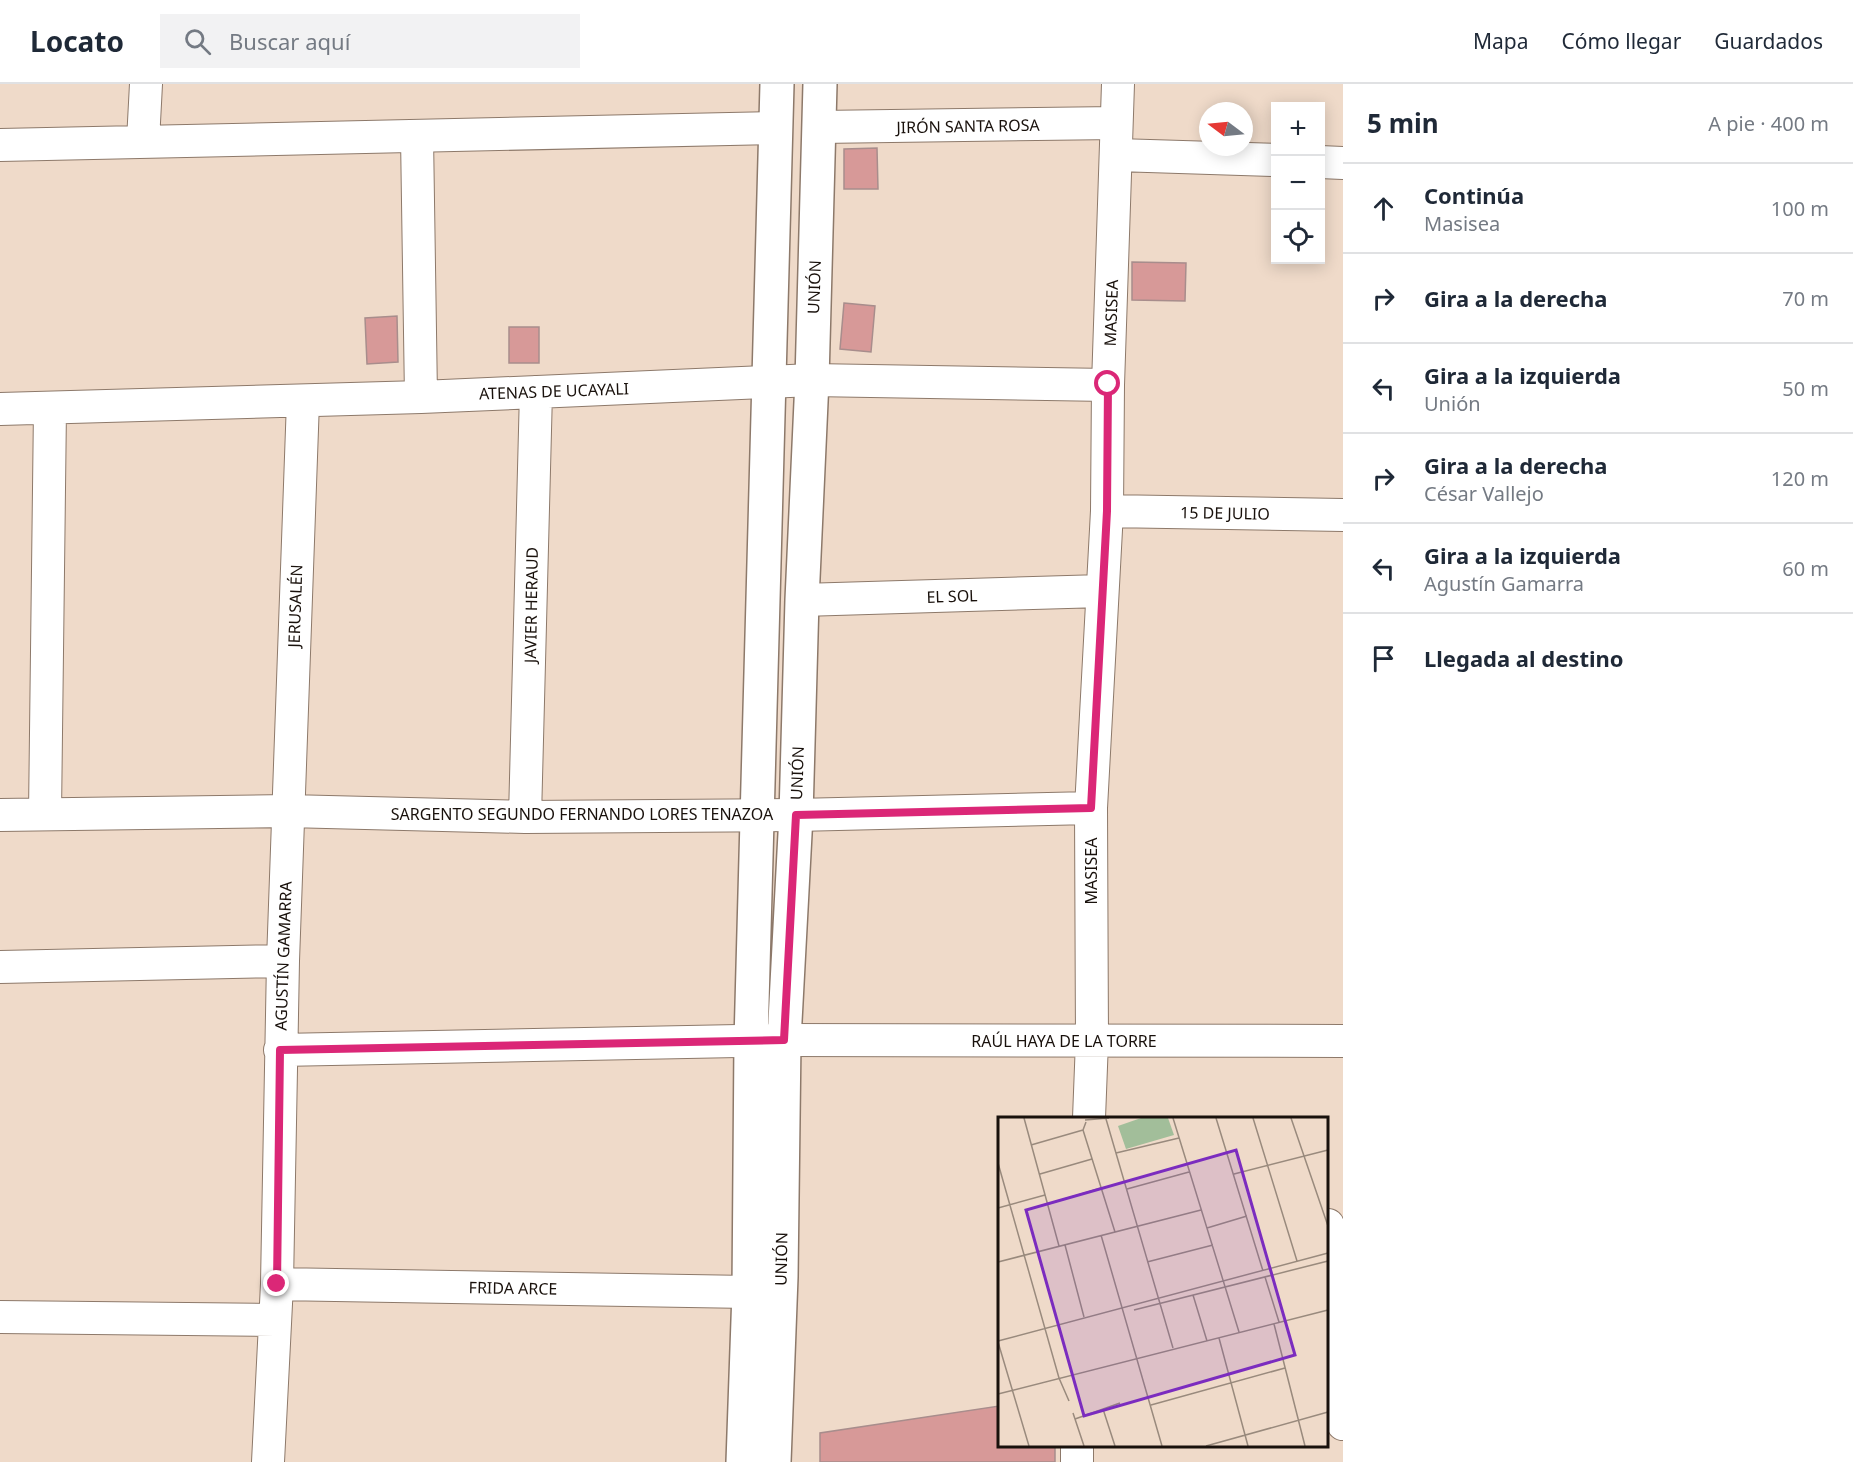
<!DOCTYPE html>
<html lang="es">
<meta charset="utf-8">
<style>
:root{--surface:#fff;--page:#f2f2f3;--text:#1f2937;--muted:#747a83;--line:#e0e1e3}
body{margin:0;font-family:"Noto Sans",sans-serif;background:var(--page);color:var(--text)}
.controls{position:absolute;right:18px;top:18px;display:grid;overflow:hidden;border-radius:0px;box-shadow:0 3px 15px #0003}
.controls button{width:54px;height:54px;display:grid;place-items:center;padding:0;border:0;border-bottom:2px solid var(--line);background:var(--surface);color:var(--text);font:30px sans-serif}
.compass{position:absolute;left:1199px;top:18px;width:54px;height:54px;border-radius:50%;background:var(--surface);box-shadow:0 3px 15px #0003;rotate:286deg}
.stop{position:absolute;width:18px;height:18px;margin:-14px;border:4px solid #db2777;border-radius:50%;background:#fff}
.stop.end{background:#db2777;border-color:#fff;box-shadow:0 2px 6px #0008}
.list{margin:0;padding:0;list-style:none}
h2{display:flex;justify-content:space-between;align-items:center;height:78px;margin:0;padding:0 24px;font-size:26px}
h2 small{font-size:20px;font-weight:400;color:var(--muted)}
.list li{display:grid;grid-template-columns:39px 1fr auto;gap:18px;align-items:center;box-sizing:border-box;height:90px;padding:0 24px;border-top:2px solid var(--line)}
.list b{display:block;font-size:22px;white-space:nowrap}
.list p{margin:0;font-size:20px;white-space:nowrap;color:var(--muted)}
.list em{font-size:20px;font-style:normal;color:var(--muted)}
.icon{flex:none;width:33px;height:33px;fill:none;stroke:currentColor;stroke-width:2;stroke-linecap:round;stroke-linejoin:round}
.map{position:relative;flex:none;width:1343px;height:1378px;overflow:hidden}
header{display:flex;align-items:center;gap:36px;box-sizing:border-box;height:84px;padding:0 30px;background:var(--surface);border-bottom:2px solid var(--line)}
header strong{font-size:28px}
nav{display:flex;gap:33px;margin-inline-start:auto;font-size:21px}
.search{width:420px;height:54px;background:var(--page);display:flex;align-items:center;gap:15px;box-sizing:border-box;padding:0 21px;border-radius:0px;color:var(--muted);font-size:22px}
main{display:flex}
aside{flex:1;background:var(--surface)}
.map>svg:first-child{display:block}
</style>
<header>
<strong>Locato</strong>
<div class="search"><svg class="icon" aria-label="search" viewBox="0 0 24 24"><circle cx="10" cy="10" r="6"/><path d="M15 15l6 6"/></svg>Buscar aquí</div>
<nav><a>Mapa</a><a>Cómo llegar</a><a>Guardados</a></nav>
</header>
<main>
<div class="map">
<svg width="1343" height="1378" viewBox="0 0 1343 1378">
<rect width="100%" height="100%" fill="#efdac9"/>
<path fill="#d79998" stroke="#a88d8c" stroke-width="1.5" d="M877 64 878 105H844V65Z
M1132 178 1186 179 1185 217 1132 216Z
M844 219 875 222 871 268 840 265Z
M397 232 398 278 367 280 365 234Z
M509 243H539V279H509Z
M999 1322V1362H1055V1378H820V1349Z"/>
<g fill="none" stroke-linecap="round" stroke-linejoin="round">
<defs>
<path id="minor" d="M819 43 1116 39
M417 52 421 313
M143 57 146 0
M0 61 776 44
M1117 71 1276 76
M1320 78 1343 79
M0 325 421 313 812 296 1108 301
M1107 427 1343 431
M802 516 1102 507
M45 730 50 324
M0 731 288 727 525 733 796 731 1091 724
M525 733 536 308
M0 883 283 877
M280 966 784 956 1343 957
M1089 1034 1092 957 1091 724 1107 427 1108 301 1118 0
M1328 1141 1343 1340
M277 1200 749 1208
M0 1233 275 1236
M268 1378 277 1200 283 877 303 317
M1077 1378V1362"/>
<path id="secondary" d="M743 1378 749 1208 751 957 777 0
M774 1378 781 1193 784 956 796 731 802 516 812 296 820 0"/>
</defs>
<use href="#minor" stroke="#8d796a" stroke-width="34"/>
<use href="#secondary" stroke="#8d796a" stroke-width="36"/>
<use href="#minor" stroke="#fff" stroke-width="32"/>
<use href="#secondary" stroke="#fff" stroke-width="33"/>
</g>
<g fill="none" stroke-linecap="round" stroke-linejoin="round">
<path stroke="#db2777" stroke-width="8" d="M277 1200 280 966 784 956 796 731 1091 724 1107 427 1108 300"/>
</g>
<g text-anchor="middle" stroke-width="4.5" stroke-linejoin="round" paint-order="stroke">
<g font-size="16" fill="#19110c" stroke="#fff">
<text transform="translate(968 42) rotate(-1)" y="6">JIRÓN SANTA ROSA</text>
<text transform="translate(814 203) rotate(-88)" y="6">UNIÓN</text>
<text transform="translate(1111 229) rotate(-88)" y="6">MASISEA</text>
<text transform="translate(554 307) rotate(-2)" y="6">ATENAS DE UCAYALI</text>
<text transform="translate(1225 429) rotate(1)" y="6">15 DE JULIO</text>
<text transform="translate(952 512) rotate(-2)" y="6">EL SOL</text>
<text transform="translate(531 521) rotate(-89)" y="6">JAVIER HERAUD</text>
<text transform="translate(295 522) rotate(-88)" y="6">JERUSALÉN</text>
<text transform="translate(797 689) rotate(-88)" y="6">UNIÓN</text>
<text x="582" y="736">SARGENTO SEGUNDO FERNANDO LORES TENAZOA</text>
<text transform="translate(1091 787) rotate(-90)" y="6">MASISEA</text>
<text transform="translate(283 872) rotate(-88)" y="6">AGUSTÍN GAMARRA</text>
<text x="1064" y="963">RAÚL HAYA DE LA TORRE</text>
<text transform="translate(781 1175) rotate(-89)" y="6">UNIÓN</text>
<text transform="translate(513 1204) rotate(1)" y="6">FRIDA ARCE</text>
</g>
</g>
<g transform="translate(998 1033)">
<rect width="330" height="330" fill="#efdac9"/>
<path d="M143 1H170L176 18 128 32 120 9Z" fill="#a2be9a"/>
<path fill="none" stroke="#998a7d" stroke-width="1.5" d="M26 1 61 129M175 1 241 215M218 1 265 154M255 1 299 144M293 1 330 109M108 2 175 231M87 3 111 1M88 5 85 13 117 115M33 28 85 13M118 36 181 21M0 46 61 261 71 284M42 57 94 42M236 57 330 33M129 72 191 55M50 87 103 71M0 91 47 78M209 111 249 99M103 118 164 329M67 128 86 200M0 145 203 93M149 145 215 128M267 160 281 205M195 178 209 224M136 193 330 144M276 207 307 329M221 221 250 329M0 224 330 136M0 225 31 329M0 277 330 193M153 288 287 251M105 292 117 329M75 296 86 329M77 302 122 286M208 329 330 295"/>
<path fill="#7b2cbf" fill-opacity="0.15" stroke="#7b2cbf" stroke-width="3" d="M238 33 297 238 86 299 28 93Z"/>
<rect width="330" height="330" fill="none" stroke="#19110c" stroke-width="3"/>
</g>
</svg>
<div class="controls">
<button>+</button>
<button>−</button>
<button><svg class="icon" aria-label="locate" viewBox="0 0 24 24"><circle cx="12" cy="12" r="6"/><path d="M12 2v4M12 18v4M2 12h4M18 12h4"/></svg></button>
</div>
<svg class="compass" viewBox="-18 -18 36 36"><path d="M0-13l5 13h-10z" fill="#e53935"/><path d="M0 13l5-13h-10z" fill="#747a83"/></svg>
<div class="stop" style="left:1108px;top:300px"></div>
<div class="stop end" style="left:277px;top:1200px"></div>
</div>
<aside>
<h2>5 min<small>A pie · 400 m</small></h2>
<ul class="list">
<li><svg class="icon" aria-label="ahead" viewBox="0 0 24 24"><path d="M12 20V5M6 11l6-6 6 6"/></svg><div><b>Continúa</b><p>Masisea</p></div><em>100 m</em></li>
<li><svg class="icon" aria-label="right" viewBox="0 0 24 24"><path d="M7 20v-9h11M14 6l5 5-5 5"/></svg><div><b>Gira a la derecha</b></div><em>70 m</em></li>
<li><svg class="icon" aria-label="left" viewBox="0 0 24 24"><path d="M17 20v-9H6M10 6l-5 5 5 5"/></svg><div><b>Gira a la izquierda</b><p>Unión</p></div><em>50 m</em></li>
<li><svg class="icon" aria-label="right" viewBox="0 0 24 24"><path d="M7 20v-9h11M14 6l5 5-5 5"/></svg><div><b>Gira a la derecha</b><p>César Vallejo</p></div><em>120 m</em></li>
<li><svg class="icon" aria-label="left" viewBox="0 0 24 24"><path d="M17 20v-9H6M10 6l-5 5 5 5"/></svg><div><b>Gira a la izquierda</b><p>Agustín Gamarra</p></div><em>60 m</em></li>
<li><svg class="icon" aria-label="arrive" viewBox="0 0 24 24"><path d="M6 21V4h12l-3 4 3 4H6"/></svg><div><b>Llegada al destino</b></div></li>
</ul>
</aside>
</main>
